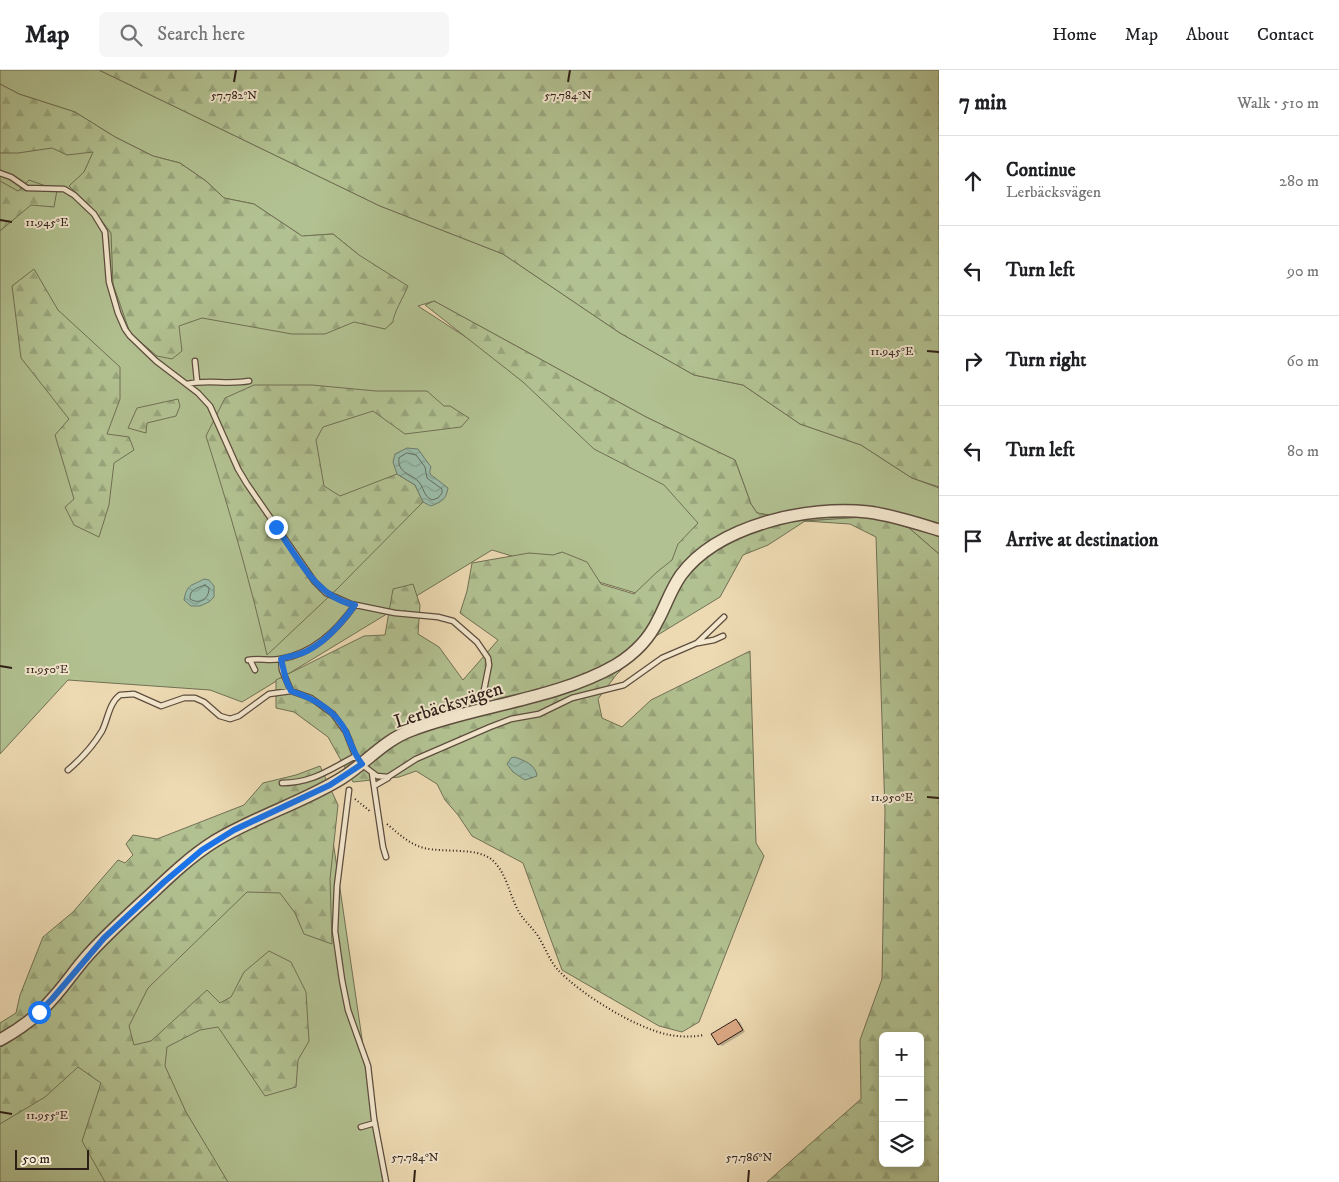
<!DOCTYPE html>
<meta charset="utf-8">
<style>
:root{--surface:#fff;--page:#f6f6f6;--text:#202124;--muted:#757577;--line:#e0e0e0}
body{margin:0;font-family:"IM FELL DW Pica",serif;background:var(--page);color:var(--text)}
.controls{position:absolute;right:15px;bottom:15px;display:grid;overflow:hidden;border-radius:8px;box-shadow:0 2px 8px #0003}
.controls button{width:45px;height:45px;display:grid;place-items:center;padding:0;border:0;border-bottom:1px solid var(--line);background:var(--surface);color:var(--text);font:25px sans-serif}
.scale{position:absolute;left:15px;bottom:12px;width:74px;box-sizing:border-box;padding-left:5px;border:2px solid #2d1e17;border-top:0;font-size:14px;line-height:18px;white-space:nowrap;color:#2d1e17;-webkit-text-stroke:4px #f3e7ce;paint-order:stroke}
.stop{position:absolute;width:15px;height:15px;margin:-11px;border:4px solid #1a73e8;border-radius:50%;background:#fff}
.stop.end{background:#1a73e8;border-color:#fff;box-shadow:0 1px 5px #0008}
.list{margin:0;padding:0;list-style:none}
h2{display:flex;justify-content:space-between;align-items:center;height:65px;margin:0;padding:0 20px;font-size:21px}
h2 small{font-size:16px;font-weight:400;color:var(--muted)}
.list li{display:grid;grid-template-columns:32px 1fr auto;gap:15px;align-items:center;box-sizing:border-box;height:90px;padding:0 20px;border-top:1px solid var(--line)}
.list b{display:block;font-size:19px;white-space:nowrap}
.list p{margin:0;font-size:16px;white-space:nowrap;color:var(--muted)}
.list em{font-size:16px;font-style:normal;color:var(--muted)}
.icon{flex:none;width:28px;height:28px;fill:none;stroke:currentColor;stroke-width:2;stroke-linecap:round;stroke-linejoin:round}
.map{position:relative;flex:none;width:939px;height:1112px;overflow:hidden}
header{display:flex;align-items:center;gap:30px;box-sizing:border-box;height:70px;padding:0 25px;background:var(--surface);border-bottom:1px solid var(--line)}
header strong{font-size:24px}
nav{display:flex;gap:28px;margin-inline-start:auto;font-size:18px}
.search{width:350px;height:45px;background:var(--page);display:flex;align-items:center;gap:12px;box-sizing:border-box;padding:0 18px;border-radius:8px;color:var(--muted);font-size:19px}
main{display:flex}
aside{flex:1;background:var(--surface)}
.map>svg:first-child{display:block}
</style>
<header>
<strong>Map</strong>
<div class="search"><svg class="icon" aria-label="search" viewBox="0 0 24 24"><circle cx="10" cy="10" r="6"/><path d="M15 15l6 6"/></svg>Search here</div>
<nav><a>Home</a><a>Map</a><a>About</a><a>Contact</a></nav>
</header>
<main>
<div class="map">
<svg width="939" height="1112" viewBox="0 0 939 1112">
<defs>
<pattern id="forest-firs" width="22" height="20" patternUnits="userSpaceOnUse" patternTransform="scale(1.25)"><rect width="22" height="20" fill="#b2c191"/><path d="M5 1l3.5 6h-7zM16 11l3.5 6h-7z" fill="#99a57c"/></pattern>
<pattern id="water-waves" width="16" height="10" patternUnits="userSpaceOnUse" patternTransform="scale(1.25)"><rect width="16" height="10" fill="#9abba8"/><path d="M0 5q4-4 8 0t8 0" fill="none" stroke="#85a090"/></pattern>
</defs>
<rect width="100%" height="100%" fill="#eddab3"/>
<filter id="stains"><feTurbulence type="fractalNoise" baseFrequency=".004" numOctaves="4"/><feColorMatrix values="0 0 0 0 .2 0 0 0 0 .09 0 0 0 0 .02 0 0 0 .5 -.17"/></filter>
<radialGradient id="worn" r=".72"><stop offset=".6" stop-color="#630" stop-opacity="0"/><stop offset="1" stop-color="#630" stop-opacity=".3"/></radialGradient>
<path fill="#b2c191" stroke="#707054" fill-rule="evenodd" d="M0 0H99L380 136 503 184 620 263 694 305 743 315 800 354 861 375 912 408 939 418V484L909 458 864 447 805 451 757 443 751 434 735 390 646 347 434 231 418 236 668 398 711 455 649 527 492 480 242 632 210 620 68 610 0 684V27L299 164 254 134 224 128 206 111 180 93 153 86 115 67 75 42 19 24 0 14ZM333 164 359 185 304 166Z
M327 730 383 1112H0V971Z"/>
<path fill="url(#forest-firs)" stroke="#707054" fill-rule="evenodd" d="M99 0H939V417L912 408 861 375 800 354 743 315 694 305 620 263 503 184 380 136Z
M0 14 19 24 75 42 115 67 153 86 180 93 206 111 224 128 254 134 302 166 333 164 359 185 408 216C404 226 393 244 393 252L385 259 354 252 325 264H292L202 248 179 256 182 281 172 289 157 286 130 263 113 214 111 163 93 139 69 116 84 102 93 82 67 85 52 78 18 83H0Z
M29 110 57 120 54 137 31 135 0 161V111L18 121Z
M34 199 58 240 120 297V329L107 364 129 367 134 380 114 393 109 435 99 467 74 455 65 437 74 429 55 365 69 349 21 288 12 216Z
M434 231 646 347 735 390 751 434 757 443 805 451 864 447 889 451 909 458 939 484V1112H767L861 1029 860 970 882 909 885 742 876 467 850 454 805 451 768 475 743 485 720 527 656 566 616 605 598 629 602 648 622 657 651 630 750 581 756 773 764 786 699 952 682 962 659 956 562 900 523 793 472 766 458 745 445 730 437 714 416 701 399 707 353 712 328 667 294 642 276 638V610L364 566 385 565 393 519 413 514 420 535 418 564 439 577 463 610 498 570 460 543 467 521 472 493 529 483 553 485 562 482 587 492 601 514 634 524 657 502 672 490 678 474 698 453 664 415 594 379 523 312 425 235ZM883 966H920V1093H883Z
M254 315H312L376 321H427L444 336H450L469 348 461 357 405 364 373 341 323 357 316 370 324 416 340 426 397 404 415 415 423 432 337 519 267 585C250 511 229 439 206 366L225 328Z
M178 329 180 336 176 346 147 353 146 363 128 358 137 338Z
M320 696 338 735 330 809 332 874 304 864 295 843 280 823 247 822 148 918 129 956 134 975 151 971 207 920 220 933 231 927 244 902 269 881 291 892 306 922 309 971 298 990 296 1017 265 1026 218 957 200 960 167 977 165 996 186 1042 228 1112H105L82 1071 101 1013 78 997 45 1027 0 1054V953L16 943 20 925 43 867 73 842 118 790 125 793 133 785 126 774 133 765 157 769 244 735 263 713 296 705Z"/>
<path fill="url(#water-waves)" stroke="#6e7c6e" d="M407 378 418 379 431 397 430 400V404L448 418C446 430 441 432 431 436L423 432 415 415 397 404 393 392 395 384Z
M204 509 209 510 214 516V527L209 532 200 536H191L184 530C187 513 192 516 204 509Z
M514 687C524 690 536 695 537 706L525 710 513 702 507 694 511 688Z"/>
<path fill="#0003" d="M736 951 740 952 745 962 722 976 718 974Z"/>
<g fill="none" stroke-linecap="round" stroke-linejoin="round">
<path stroke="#646c60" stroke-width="1" d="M407 383 416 385 425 397 427 408 442 419V423L438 428 432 430C423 426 424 417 418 411 410 403 397 403 399 388Z
M205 515 209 518C209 529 200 535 190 529 189 519 198 518 205 515Z"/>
</g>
<path fill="#dba884" stroke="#2d1e17" d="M736 949 743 960 718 975 711 964Z"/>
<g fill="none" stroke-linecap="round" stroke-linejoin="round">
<defs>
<path id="service" d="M0 103 11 107 27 118 64 119 74 125 94 144 105 162 109 212 118 243 125 259 130 266 156 291 198 323 210 336 238 399 247 414 314 511 326 523 351 534 395 543 438 547 453 551 477 572 488 588 489 595 484 620 487 638
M195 291 197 311
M187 314C207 309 228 315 249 311
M698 573 714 570 723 566
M281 589 282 600 291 621
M248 590C259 588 269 591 280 589 313 584 336 561 355 535
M250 590 255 600
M68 700C81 689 93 676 102 661 108 649 109 633 120 625L134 624 161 636 184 628H195L204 632 220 646 230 649 239 646 269 624 291 621 311 628 333 644 346 662 355 685 361 694 377 706 388 707 416 689 490 657 511 649 539 644 572 628 624 615 662 588 697 573 724 547
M372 703 383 777 386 787
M282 713C313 713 330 699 356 686
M374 716 388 708
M349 720 337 816 335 861 342 910 348 940 368 996 374 1049 386 1112
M361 1057 375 1053"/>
<path id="tertiary" d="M0 970C20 959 39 945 53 928 66 914 76 898 89 884 108 863 129 844 150 825 170 806 191 786 215 771 256 746 302 733 342 708 366 693 384 670 412 660 477 635 555 630 616 595 634 584 649 569 658 550 666 535 671 519 681 505 718 455 809 435 868 442 892 445 916 453 939 460"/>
</defs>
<use href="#service" stroke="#5d4d3e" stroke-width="7"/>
<use href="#tertiary" stroke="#5d4d3e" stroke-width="14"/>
<path stroke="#2d1e17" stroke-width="2" stroke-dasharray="1 2.5" stroke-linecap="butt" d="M355 729 371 742
M387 754C399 764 409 774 424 778 444 783 475 777 491 789 507 802 509 825 519 842 524 851 532 857 538 866 545 877 550 892 559 901 582 925 637 959 670 965 681 967 692 967 704 965"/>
<use href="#service" stroke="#f3e7ce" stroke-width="4.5"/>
<use href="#tertiary" stroke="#f3e7ce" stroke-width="11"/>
</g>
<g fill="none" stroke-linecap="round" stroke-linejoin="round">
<path stroke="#1a73e8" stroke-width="6" d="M39 942 52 929 104 868 164 812 202 780 234 760 330 715 362 694C354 684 351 674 346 662 336 641 313 628 291 621L286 610 281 589C290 586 299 585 307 581 327 571 342 553 355 535 315 527 298 487 276 457"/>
</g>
<path fill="none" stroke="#2d1e17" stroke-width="2" d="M234 12 236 0M568 12 570 0M0 150 12 152M927 281 939 282M0 596 12 598M927 727 939 728M0 1042 12 1044M414 1112 415 1100M748 1112 749 1100"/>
<g text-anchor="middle" stroke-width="4" stroke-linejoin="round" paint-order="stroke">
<g font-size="19" fill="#2d1e17" stroke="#f3e7ce">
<text transform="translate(448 634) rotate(-18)" y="7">Lerbäcksvägen</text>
</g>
</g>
<g font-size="12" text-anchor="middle" fill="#2d1e17" stroke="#f3e7ce" stroke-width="4" stroke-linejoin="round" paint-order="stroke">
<text x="234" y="29">57.782°N</text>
<text x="568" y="29">57.784°N</text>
<text x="47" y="156">11.945°E</text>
<text x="892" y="285">11.945°E</text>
<text x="47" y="603">11.950°E</text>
<text x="892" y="731">11.950°E</text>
<text x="47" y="1049">11.955°E</text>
<text x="415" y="1091">57.784°N</text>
<text x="749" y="1091">57.786°N</text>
</g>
<rect width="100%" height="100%" filter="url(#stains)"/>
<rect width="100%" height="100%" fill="url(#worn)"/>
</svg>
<div class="controls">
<button>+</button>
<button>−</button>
<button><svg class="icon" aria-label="layers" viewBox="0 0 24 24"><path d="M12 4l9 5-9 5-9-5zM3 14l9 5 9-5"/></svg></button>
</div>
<div class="scale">50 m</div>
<div class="stop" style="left:39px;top:942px"></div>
<div class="stop end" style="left:276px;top:457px"></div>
</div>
<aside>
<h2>7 min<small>Walk · 510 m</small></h2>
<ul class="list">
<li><svg class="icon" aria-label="ahead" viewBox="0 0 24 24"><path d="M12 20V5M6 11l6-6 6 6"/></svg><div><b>Continue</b><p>Lerbäcksvägen</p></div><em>280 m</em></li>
<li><svg class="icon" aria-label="left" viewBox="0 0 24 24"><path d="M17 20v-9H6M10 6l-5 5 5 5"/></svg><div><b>Turn left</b></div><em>90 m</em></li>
<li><svg class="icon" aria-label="right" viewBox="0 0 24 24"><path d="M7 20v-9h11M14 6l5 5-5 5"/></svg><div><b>Turn right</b></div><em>60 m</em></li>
<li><svg class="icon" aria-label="left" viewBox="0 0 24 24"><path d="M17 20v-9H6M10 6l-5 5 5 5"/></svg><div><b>Turn left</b></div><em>80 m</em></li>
<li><svg class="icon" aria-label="arrive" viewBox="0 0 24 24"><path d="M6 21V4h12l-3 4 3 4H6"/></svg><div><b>Arrive at destination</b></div></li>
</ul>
</aside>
</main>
